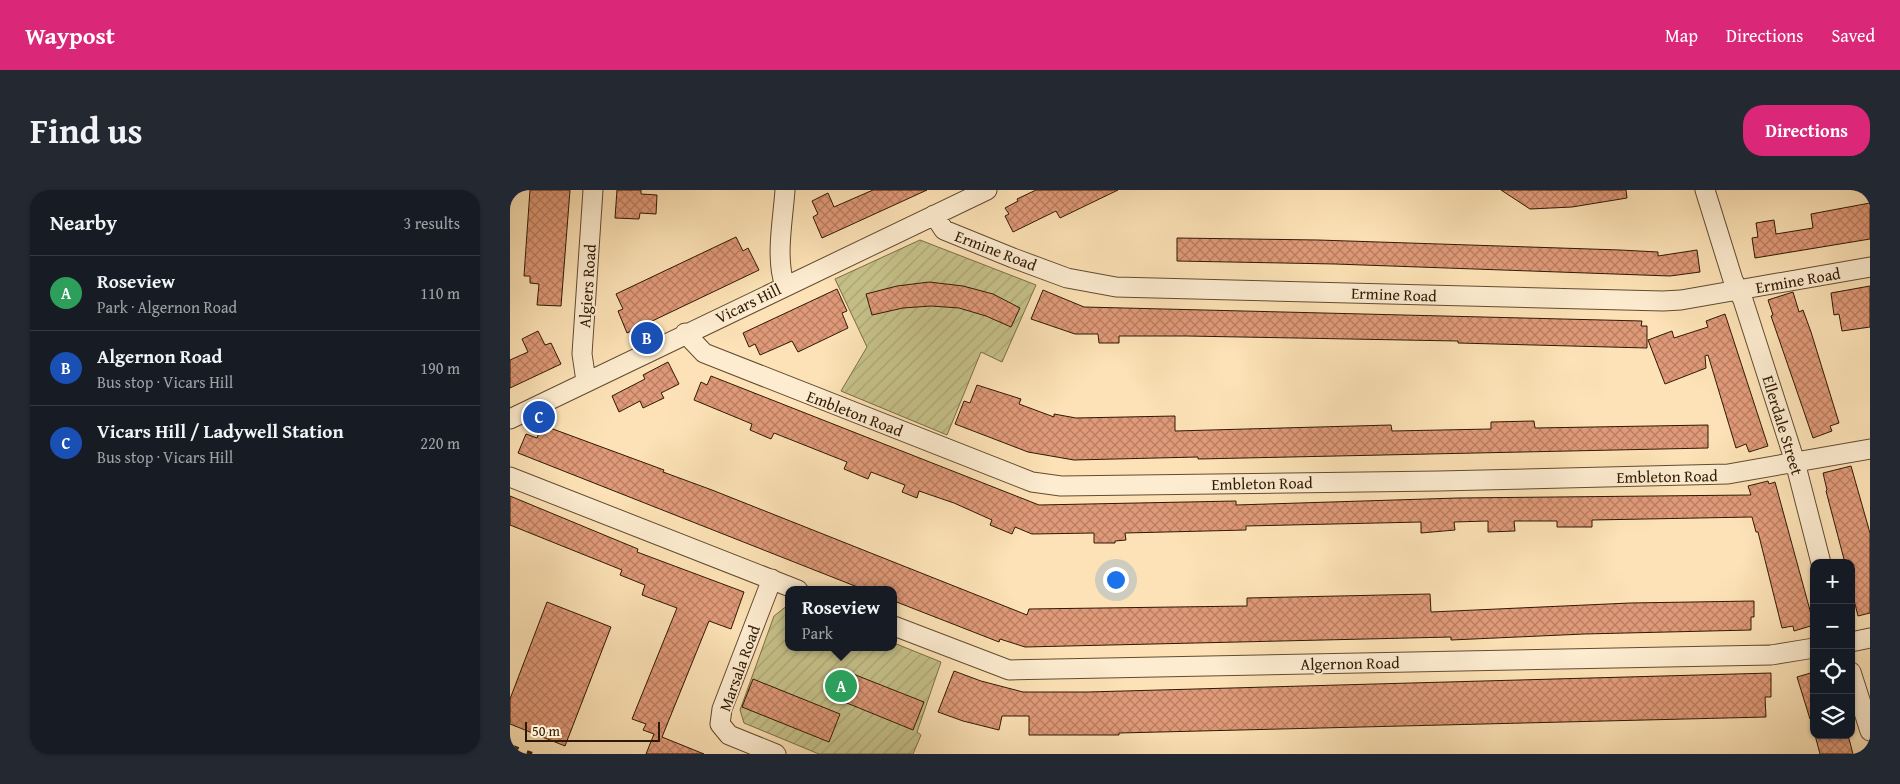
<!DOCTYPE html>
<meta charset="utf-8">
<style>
:root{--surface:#171b24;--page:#242831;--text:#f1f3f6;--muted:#9ea1a6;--line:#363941;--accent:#db2777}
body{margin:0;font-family:"Gentium Book Plus",serif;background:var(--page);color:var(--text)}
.controls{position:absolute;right:15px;bottom:15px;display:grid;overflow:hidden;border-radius:10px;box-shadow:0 1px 4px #0004}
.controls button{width:45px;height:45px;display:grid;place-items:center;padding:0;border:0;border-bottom:1px solid var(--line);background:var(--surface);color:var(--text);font:25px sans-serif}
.scale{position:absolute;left:15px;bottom:12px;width:135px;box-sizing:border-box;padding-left:5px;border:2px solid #301904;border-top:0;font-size:14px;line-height:18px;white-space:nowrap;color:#301904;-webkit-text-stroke:4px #fdecd0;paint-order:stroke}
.you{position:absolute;left:605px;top:389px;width:18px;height:18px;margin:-12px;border:4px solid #fff;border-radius:50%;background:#1a73e8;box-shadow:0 0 0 8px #1a73e833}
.badge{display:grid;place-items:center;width:32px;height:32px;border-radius:50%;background:var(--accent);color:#fff;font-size:16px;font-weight:700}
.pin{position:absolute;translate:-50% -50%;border:2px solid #fff;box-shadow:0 1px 5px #0006}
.popup{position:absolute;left:275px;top:396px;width:112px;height:65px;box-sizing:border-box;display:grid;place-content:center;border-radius:10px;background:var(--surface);filter:drop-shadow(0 1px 4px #0005);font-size:16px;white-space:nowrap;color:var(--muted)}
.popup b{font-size:19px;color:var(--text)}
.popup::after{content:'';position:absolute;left:50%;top:100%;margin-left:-10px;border:10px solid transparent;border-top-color:var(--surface)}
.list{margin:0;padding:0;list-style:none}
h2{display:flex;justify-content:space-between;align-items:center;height:65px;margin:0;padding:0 20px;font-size:21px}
h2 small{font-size:16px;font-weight:400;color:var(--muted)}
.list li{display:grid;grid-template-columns:32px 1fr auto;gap:15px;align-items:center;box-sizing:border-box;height:75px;padding:0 20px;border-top:1px solid var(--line)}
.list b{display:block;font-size:19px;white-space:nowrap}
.list p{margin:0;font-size:16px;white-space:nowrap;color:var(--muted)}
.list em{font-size:16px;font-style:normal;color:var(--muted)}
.icon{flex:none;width:28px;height:28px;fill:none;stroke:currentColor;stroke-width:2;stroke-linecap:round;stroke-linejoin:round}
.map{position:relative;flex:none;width:1360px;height:564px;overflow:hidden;border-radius:20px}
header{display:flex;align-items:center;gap:30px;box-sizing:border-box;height:70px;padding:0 25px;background:var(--accent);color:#fff}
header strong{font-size:24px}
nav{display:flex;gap:28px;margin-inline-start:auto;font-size:18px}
.intro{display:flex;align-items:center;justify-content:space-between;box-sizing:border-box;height:120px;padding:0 30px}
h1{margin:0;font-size:35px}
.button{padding:12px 22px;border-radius:20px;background:var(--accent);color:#fff;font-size:18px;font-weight:700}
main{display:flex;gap:30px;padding:0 30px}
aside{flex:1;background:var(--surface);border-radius:20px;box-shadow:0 1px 4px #0004}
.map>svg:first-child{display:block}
</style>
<header>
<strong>Waypost</strong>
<nav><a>Map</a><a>Directions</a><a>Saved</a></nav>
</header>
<div class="intro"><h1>Find us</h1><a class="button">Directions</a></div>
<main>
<aside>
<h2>Nearby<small>3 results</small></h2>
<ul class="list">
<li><span class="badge" style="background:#2e9e5b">A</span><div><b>Roseview</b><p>Park · Algernon Road</p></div><em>110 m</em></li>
<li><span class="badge" style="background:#1a4fb4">B</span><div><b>Algernon Road</b><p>Bus stop · Vicars Hill</p></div><em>190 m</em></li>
<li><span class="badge" style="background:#1a4fb4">C</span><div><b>Vicars Hill / Ladywell Station</b><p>Bus stop · Vicars Hill</p></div><em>220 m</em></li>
</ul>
</aside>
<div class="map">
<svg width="1360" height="564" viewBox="0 0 1360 564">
<defs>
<pattern id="garden-furrows" width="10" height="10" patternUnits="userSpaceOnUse" patternTransform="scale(1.25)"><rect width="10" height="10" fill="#c6c189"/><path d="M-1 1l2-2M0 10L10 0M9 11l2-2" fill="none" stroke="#aaa575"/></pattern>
<pattern id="building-cross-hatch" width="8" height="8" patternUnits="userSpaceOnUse" patternTransform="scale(1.25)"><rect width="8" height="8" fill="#e19a79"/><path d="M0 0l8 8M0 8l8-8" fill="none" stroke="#b77d61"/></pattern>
</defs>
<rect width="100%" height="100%" fill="#fce2b6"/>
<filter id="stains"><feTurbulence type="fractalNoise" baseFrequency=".004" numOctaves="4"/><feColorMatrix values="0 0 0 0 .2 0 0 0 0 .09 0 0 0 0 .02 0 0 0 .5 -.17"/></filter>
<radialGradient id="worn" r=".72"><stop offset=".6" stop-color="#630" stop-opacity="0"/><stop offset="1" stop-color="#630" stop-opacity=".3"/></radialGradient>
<path fill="url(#garden-furrows)" stroke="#7b6d46" d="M410 50 526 95 492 172 471 162 437 245 331 201 357 157 325 89Z
M278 415V457H384V453L431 472 407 542 411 545 403 564H309L234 533 230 520 264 426Z"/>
<path fill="url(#building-cross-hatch)" stroke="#301904" d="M20 0H60L51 116 27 115 29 94 20 93V86H14Z
M107 0H131V4L147 5 146 24 130 23 129 29 105 28Z
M363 0H417L312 48 303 27 308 24 302 11 318 3 324 17Z
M526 0H608L550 28 546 21 503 42 495 26 499 24 495 18 508 11 507 9Z
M991 0H1116L1117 8 1062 17 1020 19Z
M1360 13V49L1245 68 1242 48 1248 47 1246 33 1264 30 1266 44 1303 38 1301 24Z
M226 47 233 61 238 58 249 80 117 143 108 121 113 119 106 104Z
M667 48 808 50 1110 60 1148 62V66L1187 60 1190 82 1160 86 825 74 667 71Z
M419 92 453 96 483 104 510 118 501 137 476 126 449 118 421 116 393 118 362 125 356 104 387 96Z
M1360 96V137L1332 141 1329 124 1324 125 1321 103Z
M327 99 337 121 332 123 338 138 288 162 282 151 250 165 245 154 239 157 233 143Z
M533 100 574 117 1132 131 1131 136H1137V158L948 153V151L677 146H609V153H589L588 144H565L521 129Z
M1283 102 1289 122 1293 120 1301 142 1329 233 1320 236 1322 241 1303 248 1261 126 1263 125 1258 110Z
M1215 124 1258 256 1239 262 1236 254 1226 258 1198 165 1195 166 1196 178 1155 194 1138 150 1162 141 1164 148 1198 137 1196 131Z
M28 141 35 155 41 153 51 174 0 198V170L18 162 12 149Z
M158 172 169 194 151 203 154 208 133 218 130 211 109 222 102 206 135 189 133 185Z
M201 186 529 315 726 311V315L948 308 1241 305 1238 296 1258 291 1259 294 1265 292 1304 435 1284 441 1283 436 1272 438 1248 342H1246L1242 327 1082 330V337H1047V331H1004L1005 341 978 342V331L944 332 945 340 911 343V332L736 336V340L615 343 616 350 605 351V353H584V343L522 344 505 337 502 344 480 335 482 330 444 313 409 301 407 308 392 302 395 295 361 282 358 289 334 279 337 272 264 243 261 249 240 240 242 234 184 210 191 192 197 195Z
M467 195 511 209 509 214 544 227V224L566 228 665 226V241L881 235 882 241 981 239V232L1024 231 1025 238 1198 235V258L688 269V267L564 270 518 262 445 234 454 211 460 213Z
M32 235 154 280 153 282 202 300 517 425 519 419 737 416V408L920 404 921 422 1120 413 1244 411V427H1241V440L1074 444 941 450V447L515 457 490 449 489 452 384 411V400H355L8 263 16 244 27 248Z
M1341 276 1360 343V423L1348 426 1341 398V373H1335L1316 301 1317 300 1313 283Z
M0 306 128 359 127 362 234 402 221 439 199 431 152 547 194 564H136L144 544 133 540 136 534 122 529 167 418 132 405 135 395 110 385 112 380 0 335Z
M37 412 101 437 55 556 0 534V509Z
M444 481 471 491 513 502H578L1261 483V507H1255L1256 527 609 543V545H519V526H492L489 540 453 531 428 522Z
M338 482 414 512 403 540 327 509Z
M1304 482V529H1300L1287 487Z
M243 489 330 524 319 552 232 517Z
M1305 545H1338L1343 564H1310Z"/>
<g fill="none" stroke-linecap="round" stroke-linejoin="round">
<defs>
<path id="street" d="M1195 0 1223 90 1233 110 1285 272 1311 373
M424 25 434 40 503 68 557 88 606 97 1153 111 1171 110 1360 77
M275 96C265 68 273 30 275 0
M175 143 194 163 522 292 551 296 929 291 1218 284 1360 259
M76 191 72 164 83 0
M0 229 477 0
M0 287 288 400
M262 389 212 519 210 534 219 545 266 564
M384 436 499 480 1261 465 1304 458
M1341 452 1360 448
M1341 482 1360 541"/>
</defs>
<use href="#street" stroke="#634b30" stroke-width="21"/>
<use href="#street" stroke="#fdecd0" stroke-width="19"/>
<path stroke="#301904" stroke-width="4" stroke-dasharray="9 9" stroke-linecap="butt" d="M0 556 22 564"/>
</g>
<g text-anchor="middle" stroke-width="4" stroke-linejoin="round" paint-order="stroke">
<g font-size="16" fill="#301904" stroke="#fdecd0">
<text transform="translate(486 60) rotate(21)" y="6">Ermine Road</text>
<text transform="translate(1288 90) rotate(-10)" y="6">Ermine Road</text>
<text transform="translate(77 96) rotate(-86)" y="6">Algiers Road</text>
<text transform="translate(884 104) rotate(2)" y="6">Ermine Road</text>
<text transform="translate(238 113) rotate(-26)" y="6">Vicars Hill</text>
<text transform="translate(345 223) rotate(21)" y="6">Embleton Road</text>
<text transform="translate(1273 235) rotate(73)" y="6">Ellerdale Street</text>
<text transform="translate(1157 286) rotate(-1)" y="6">Embleton Road</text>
<text transform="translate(752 293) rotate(-1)" y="6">Embleton Road</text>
<text transform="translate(840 473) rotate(-1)" y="6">Algernon Road</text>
<text transform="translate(229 478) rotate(-70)" y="6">Marsala Road</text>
</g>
</g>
<rect width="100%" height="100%" filter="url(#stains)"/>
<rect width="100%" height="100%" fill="url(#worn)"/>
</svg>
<div class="controls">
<button>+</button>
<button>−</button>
<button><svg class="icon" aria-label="locate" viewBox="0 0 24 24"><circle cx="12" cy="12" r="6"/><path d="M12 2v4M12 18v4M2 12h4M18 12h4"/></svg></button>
<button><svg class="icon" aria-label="layers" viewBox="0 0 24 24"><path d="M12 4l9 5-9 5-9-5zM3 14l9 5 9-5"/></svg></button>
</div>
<div class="scale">50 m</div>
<div class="you"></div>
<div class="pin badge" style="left:331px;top:496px;background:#2e9e5b">A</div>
<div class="popup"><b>Roseview</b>Park</div>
<div class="pin badge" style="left:137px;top:148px;background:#1a4fb4">B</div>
<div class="pin badge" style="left:29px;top:227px;background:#1a4fb4">C</div>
</div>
</main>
